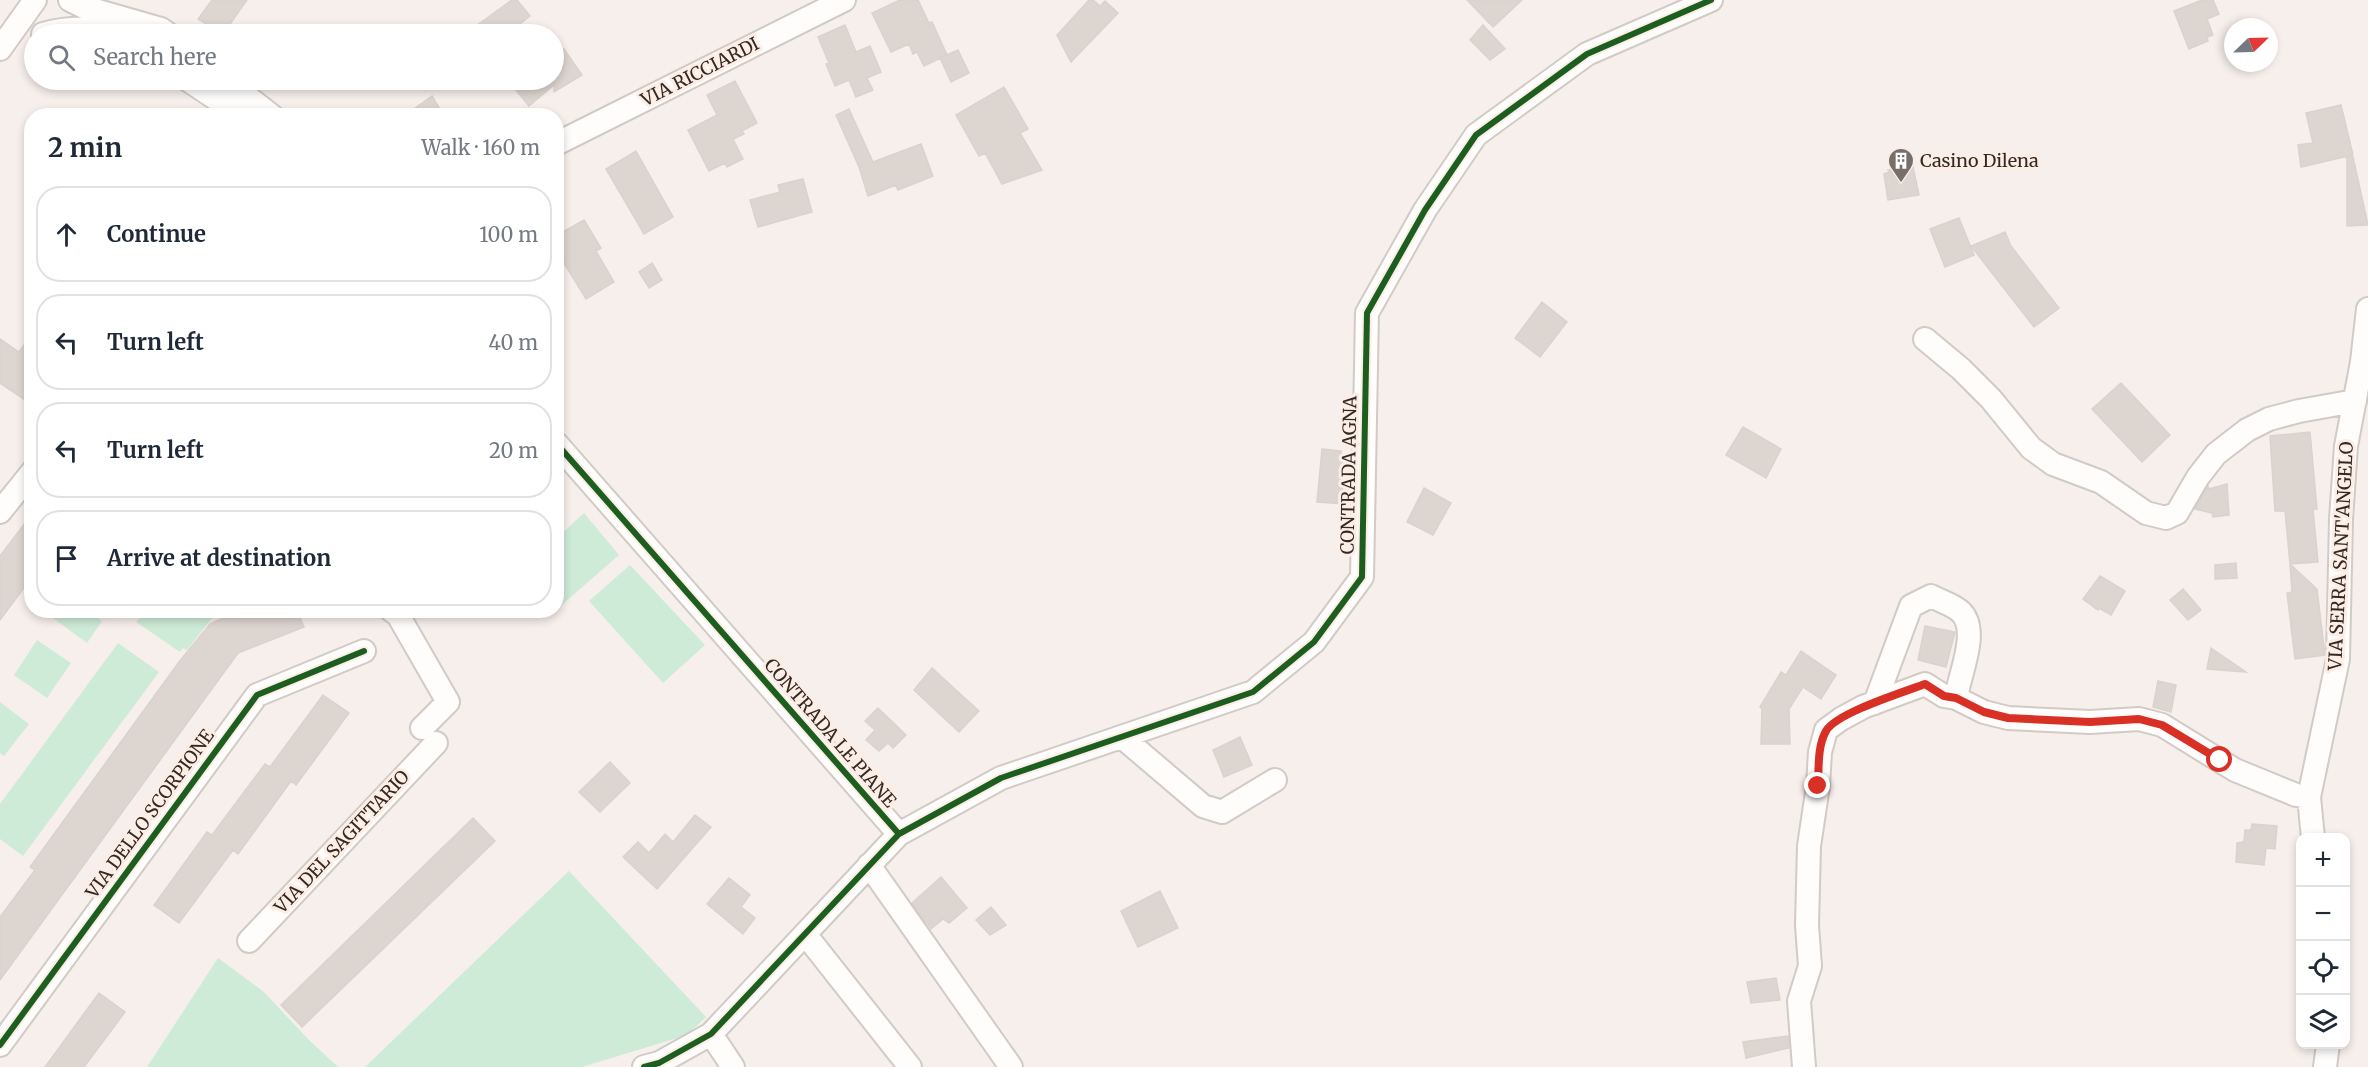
<!DOCTYPE html>
<meta charset="utf-8">
<style>
:root{--surface:#fff;--page:#f2f2f3;--text:#1f2937;--muted:#747a83;--line:#e0e1e3}
body{margin:0;font-family:Merriweather,serif;background:var(--page);color:var(--text)}
.controls{position:absolute;right:18px;bottom:18px;display:grid;overflow:hidden;border-radius:12px;box-shadow:0 3px 9px #0003}
.controls button{width:54px;height:54px;display:grid;place-items:center;padding:0;border:0;border-bottom:2px solid var(--line);background:var(--surface);color:var(--text);font:30px sans-serif}
.compass{position:absolute;left:2224px;top:18px;width:54px;height:54px;border-radius:50%;background:var(--surface);box-shadow:0 3px 9px #0003;rotate:67deg}
.stop{position:absolute;width:18px;height:18px;margin:-14px;border:4px solid #d93025;border-radius:50%;background:#fff}
.stop.end{background:#d93025;border-color:#fff;box-shadow:0 2px 6px #0008}
.list{margin:0;padding:0;list-style:none}
h2{display:flex;justify-content:space-between;align-items:center;height:78px;margin:0;padding:0 24px;font-size:26px}
h2 small{font-size:20px;font-weight:400;color:var(--muted)}
.list li{display:grid;grid-template-columns:39px 1fr auto;gap:18px;align-items:center;box-sizing:border-box;height:96px;margin:0 12px 12px;padding:0 12px;border:2px solid var(--line);border-radius:24px}
.list b{display:block;font-size:22px;white-space:nowrap}
.list em{font-size:20px;font-style:normal;color:var(--muted)}
.icon{flex:none;width:33px;height:33px;fill:none;stroke:currentColor;stroke-width:2;stroke-linecap:round;stroke-linejoin:round}
.map{position:relative;flex:none;width:2368px;height:1067px;overflow:hidden}
.search{position:absolute;background:var(--surface);box-shadow:0 3px 9px #0003;left:24px;top:24px;width:540px;height:66px;display:flex;align-items:center;gap:15px;box-sizing:border-box;padding:0 21px;border-radius:33px;color:var(--muted);font-size:22px}
.panel{position:absolute;background:var(--surface);box-shadow:0 3px 9px #0003;left:24px;top:108px;width:540px;height:510px;border-radius:24px}
.map>svg:first-child{display:block}
</style>
<div class="map">
<svg width="2368" height="1067" viewBox="0 0 2368 1067">
<rect width="100%" height="100%" fill="#f7efeb"/>
<path fill="#ceebd7" d="M584 513 619 555 556 610 557 538Z
M630 565 705 645 663 683 589 601Z
M59 611H87L102 621 87 643 53 618Z
M146 611V610L222 611 216 613 187 650 183 648 180 652 136 622Z
M37 640 71 663 47 698 14 675Z
M118 643 159 672 23 856 0 839V804Z
M0 702 29 724 4 756 0 753Z
M569 871 706 1017 687 1035 582 1067H365Z
M218 958 264 992 307 1038 338 1067H147Z"/>
<path fill="#ddd5d0" stroke="#dad2cd" stroke-width="1.5" d="M212 0H247L223 34 198 19Z
M512 0H517L530 16 507 34H465Z
M900 0H918L929 23 932 22 947 55 924 66 917 52 913 54 909 44 891 52 872 13Z
M1089 0H1093L1100 6 1105 1 1118 13 1071 62 1057 35Z
M1467 0H1522L1493 27Z
M2202 0H2213L2219 14 2207 19 2213 35 2207 37 2208 41 2189 49 2174 11Z
M845 25 856 52 870 46 881 72 867 78 873 90 856 97 849 80 835 86 826 64 829 63 818 37Z
M1483 25 1505 49 1490 60 1470 40Z
M564 49 582 75 554 92V85L529 106 516 90 528 80H554V58Z
M958 50 969 73 951 82 940 58Z
M735 81 757 123 742 131 744 134 733 139 743 159 727 167 725 163 709 171 688 130 717 115 707 95Z
M1004 87 1028 129 1020 133 1042 170 1002 184 985 153 979 156 956 115Z
M432 96 440 109 430 116H404Z
M2341 105 2353 155 2301 167 2298 145 2313 143 2306 113Z
M849 109 873 162 921 144 933 176 898 190 896 185 868 196 859 167 836 115Z
M636 151 673 217 644 234 606 169Z
M2347 157H2353L2368 225 2347 226Z
M1913 167 1919 195 1888 200 1884 174 1889 172 1888 170Z
M803 179 812 212 758 227 750 200 780 192 778 185Z
M1959 218 1974 255 1945 267 1930 229Z
M584 220 601 248 596 251 614 282 586 299 556 250V236Z
M2005 232 2011 246 2059 308 2034 327 1971 246Z
M652 263 662 280 649 288 639 272Z
M1542 302 1567 322 1540 357 1515 338Z
M32 334V391L25 400 0 383V339L19 352Z
M2121 383 2170 435 2142 462 2092 409Z
M1743 427 1781 449 1766 478 1726 455Z
M2310 432 2317 509H2313L2318 562 2290 564 2285 511H2275L2270 436Z
M1322 449 1341 451 1344 470 1342 488H1346L1345 504 1317 502Z
M2227 484 2229 515 2213 517 2212 513 2195 509 2208 486 2209 489Z
M1424 488 1451 503 1433 535 1407 522Z
M32 514V577L0 620V556Z
M2236 563 2237 578 2215 579V565Z
M2290 564 2317 589 2325 655 2295 659 2287 593 2292 592Z
M2100 576 2125 591 2111 615 2099 608 2098 610 2083 599Z
M2183 589 2201 610 2188 620 2170 600Z
M240 610H297L304 627 238 653 0 980V917L35 870 30 867 179 662 210 624Z
M1925 626 1955 632 1946 667 1918 660Z
M2211 648 2246 672 2207 669Z
M1801 651 1836 675 1821 699 1803 687 1789 709 1790 744H1761L1762 709 1760 707 1781 672 1786 675Z
M932 668 979 711 959 732 914 690Z
M2158 681 2176 685 2171 712 2153 707Z
M323 695 349 713 296 785 291 781 238 854 233 850 179 923 154 905 207 832 212 835 265 764 270 767Z
M878 708 906 735 893 748 888 743 879 751 866 740 875 730 865 721Z
M1240 737 1252 765 1224 777 1213 750Z
M610 762 630 783 600 812 579 792Z
M695 815 711 827 657 889 623 857 638 842 649 853 665 834 673 842Z
M473 818 495 841 302 1027 281 1005Z
M2252 824 2277 826 2275 849 2266 848 2264 865 2236 862 2237 843 2244 842 2245 830H2251Z
M941 877 967 908 949 923 943 919 931 929 912 903Z
M729 878 750 895 741 907 755 918 743 934 707 904Z
M1160 891 1178 928 1138 947 1121 911Z
M991 907 1006 925 990 935 976 920Z
M1776 978 1780 1000 1751 1003 1747 982Z
M99 993 125 1012 84 1067H45Z
M1788 1036 1789 1048 1746 1058 1743 1042Z"/>
<g fill="none" stroke-linecap="round" stroke-linejoin="round">
<defs>
<path id="minor" d="M70 0 84 7 161 29 168 34
M43 34C64 28 91 26 111 34
M0 49 35 0
M188 80 242 116
M226 80 272 116
M556 144 844 0
M1925 339 1961 369 1991 399 2031 448 2053 464 2101 482 2146 513 2166 518 2177 513 2198 477 2216 454 2247 430 2269 419 2299 411 2355 401
M556 443 899 834 711 1034 659 1063 644 1067
M0 512 32 472
M391 610 398 615 448 702 422 728
M1875 703 1911 606 1931 596C1940 601 1954 605 1961 612 1980 631 1959 675 1956 698
M1122 737 1203 806 1222 812 1275 780
M899 834 1001 778 1253 692 1314 642 1362 577 1367 313 1425 210 1476 135 1587 54 1711 0
M2313 838 2309 797 2338 659 2341 519 2346 446 2362 362 2368 309
M869 865 1011 1067
M805 934 910 1067
M249 941 436 743
M711 1034 733 1067
M0 1045 257 695 364 651
M1804 1067 1799 1001 1810 966 1807 925 1809 846 1818 786 1820 752 1826 730 1841 719 1863 707 1925 684 1944 696 1956 698 1984 712 2008 718 2090 722 2139 719 2162 725 2235 770 2296 795 2309 797
M2325 1067 2328 1044"/>
</defs>
<use href="#minor" stroke="#d2cac5" stroke-width="26"/>
<use href="#minor" stroke="#fefdfc" stroke-width="22"/>
<defs>
<path id="cycleway" d="M556 443 899 834 711 1034 659 1063 644 1067
M899 834 1001 778 1253 692 1314 642 1362 577 1367 313 1425 210 1476 135 1587 54 1711 0
M0 1045 257 695 364 651"/>
</defs>
<use href="#cycleway" stroke="#fdeee5" stroke-width="10"/>
<use href="#cycleway" stroke="#1b5e20" stroke-width="6"/>
</g>
<g fill="none" stroke-linecap="round" stroke-linejoin="round">
<path stroke="#d93025" stroke-width="8" d="M1818 786C1819 769 1817 747 1826 731 1836 713 1904 692 1925 684L1944 696 1956 698 1984 712 2008 718 2090 722 2139 719 2162 725 2220 760"/>
</g>
<defs>
<symbol id="building-pin" viewBox="-11 -11 22 30"><path d="M0 17L-7.5 6A9.5 9.5 0 1 1 7.5 6Z" fill="#786e6a" stroke="#fdeee5"/><path d="M-4-6H4V6H1V3H-1V6H-4ZM-2.5-4.3h1.7v1.8h-1.7ZM.8-4.3h1.7v1.8H.8ZM-2.5-1h1.7V.8h-1.7ZM.8-1h1.7V.8H.8Z" fill="#fff"/></symbol>
</defs>
<g fill-rule="evenodd">
<use href="#building-pin" x="1886" y="146" width="30" height="40"/>
</g>
<g text-anchor="middle" stroke-width="6" stroke-linejoin="round" paint-order="stroke">
<g font-size="18" fill="#332924" stroke="#fdeee5">
<text transform="translate(700 72) rotate(-27)" y="6">VIA RICCIARDI</text>
<text transform="translate(1349 475) rotate(-89)" y="6">CONTRADA AGNA</text>
<text transform="translate(2341 556) rotate(-87)" y="6">VIA SERRA SANT'ANGELO</text>
<text transform="translate(830 733) rotate(49)" y="6">CONTRADA LE PIANE</text>
<text transform="translate(150 814) rotate(-54)" y="6">VIA DELLO SCORPIONE</text>
<text transform="translate(342 842) rotate(-47)" y="6">VIA DEL SAGITTARIO</text>
</g>
<g font-size="18" fill="#332924" stroke="#fdeee5" text-anchor="start">
<text x="1920" y="167">Casino Dilena</text>
</g>
</g>
</svg>
<div class="controls">
<button>+</button>
<button>−</button>
<button><svg class="icon" aria-label="locate" viewBox="0 0 24 24"><circle cx="12" cy="12" r="6"/><path d="M12 2v4M12 18v4M2 12h4M18 12h4"/></svg></button>
<button><svg class="icon" aria-label="layers" viewBox="0 0 24 24"><path d="M12 4l9 5-9 5-9-5zM3 14l9 5 9-5"/></svg></button>
</div>
<svg class="compass" viewBox="-18 -18 36 36"><path d="M0-13l5 13h-10z" fill="#e53935"/><path d="M0 13l5-13h-10z" fill="#747a83"/></svg>
<div class="stop" style="left:2220px;top:760px"></div>
<div class="stop end" style="left:1818px;top:786px"></div>
<div class="search"><svg class="icon" aria-label="search" viewBox="0 0 24 24"><circle cx="10" cy="10" r="6"/><path d="M15 15l6 6"/></svg>Search here</div>
<section class="panel">
<h2>2 min<small>Walk · 160 m</small></h2>
<ul class="list">
<li><svg class="icon" aria-label="ahead" viewBox="0 0 24 24"><path d="M12 20V5M6 11l6-6 6 6"/></svg><div><b>Continue</b></div><em>100 m</em></li>
<li><svg class="icon" aria-label="left" viewBox="0 0 24 24"><path d="M17 20v-9H6M10 6l-5 5 5 5"/></svg><div><b>Turn left</b></div><em>40 m</em></li>
<li><svg class="icon" aria-label="left" viewBox="0 0 24 24"><path d="M17 20v-9H6M10 6l-5 5 5 5"/></svg><div><b>Turn left</b></div><em>20 m</em></li>
<li><svg class="icon" aria-label="arrive" viewBox="0 0 24 24"><path d="M6 21V4h12l-3 4 3 4H6"/></svg><div><b>Arrive at destination</b></div></li>
</ul>
</section>
</div>
